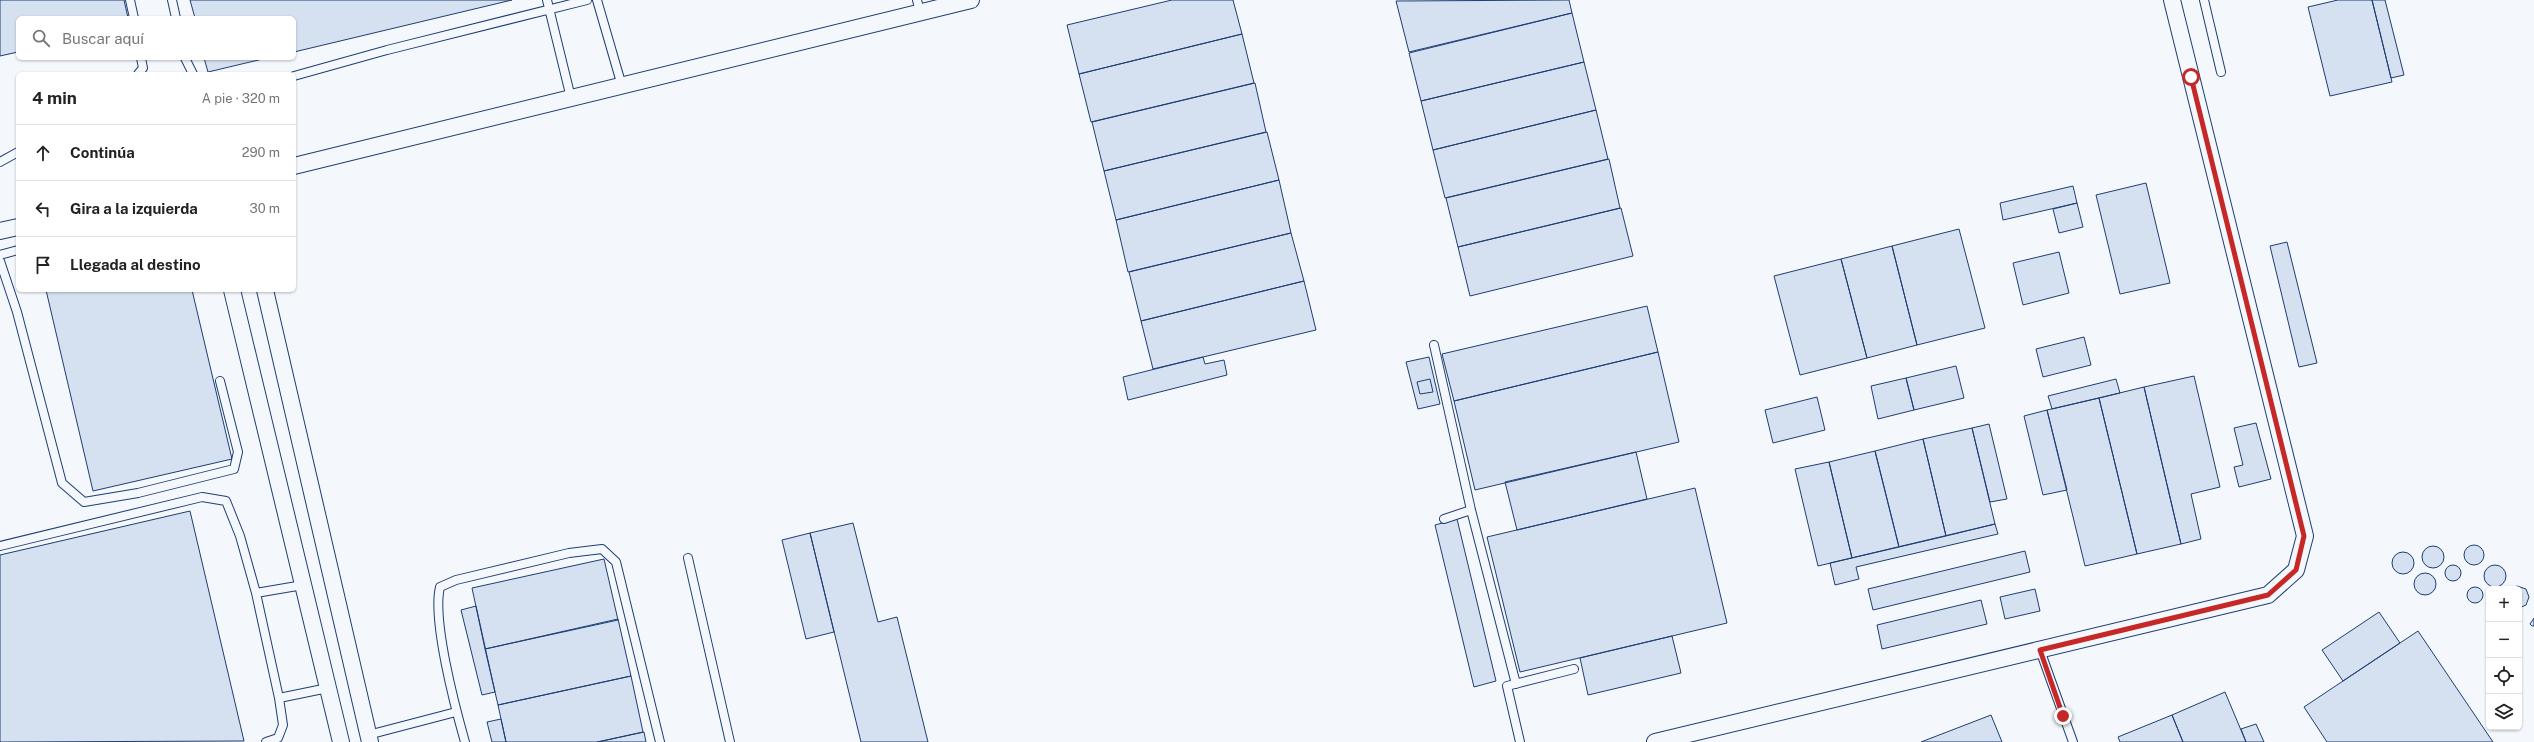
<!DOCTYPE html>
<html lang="es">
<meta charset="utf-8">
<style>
:root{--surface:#fff;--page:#f2f2f2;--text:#222;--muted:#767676;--line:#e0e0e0}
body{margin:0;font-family:"Public Sans",sans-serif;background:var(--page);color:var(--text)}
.controls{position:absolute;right:12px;bottom:12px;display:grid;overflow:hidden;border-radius:6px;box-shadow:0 1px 3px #0004}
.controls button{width:36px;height:36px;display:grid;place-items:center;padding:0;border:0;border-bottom:1px solid var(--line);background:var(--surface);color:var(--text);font:20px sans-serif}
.stop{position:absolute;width:12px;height:12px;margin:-9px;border:3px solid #c62828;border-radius:50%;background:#fff}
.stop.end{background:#c62828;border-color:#fff;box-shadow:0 1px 4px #0008}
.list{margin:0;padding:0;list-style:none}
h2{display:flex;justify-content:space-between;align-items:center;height:52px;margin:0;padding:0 16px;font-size:17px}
h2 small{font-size:13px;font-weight:400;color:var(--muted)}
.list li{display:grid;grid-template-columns:26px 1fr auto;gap:12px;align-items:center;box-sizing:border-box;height:56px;padding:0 16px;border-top:1px solid var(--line)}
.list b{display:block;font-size:15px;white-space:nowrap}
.list em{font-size:13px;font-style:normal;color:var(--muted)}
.icon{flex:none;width:22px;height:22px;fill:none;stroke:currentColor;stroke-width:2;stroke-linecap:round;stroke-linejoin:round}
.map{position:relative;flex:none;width:2534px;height:742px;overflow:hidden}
.search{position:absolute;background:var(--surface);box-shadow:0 1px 3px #0004;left:16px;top:16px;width:280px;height:44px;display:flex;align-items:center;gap:10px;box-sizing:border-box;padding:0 14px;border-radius:6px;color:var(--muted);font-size:15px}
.panel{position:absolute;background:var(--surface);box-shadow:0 1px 3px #0004;left:16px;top:72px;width:280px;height:220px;border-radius:6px}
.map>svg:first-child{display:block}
</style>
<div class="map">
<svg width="2534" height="742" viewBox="0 0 2534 742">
<rect width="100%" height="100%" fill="#f4f7fb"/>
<path fill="#d5e0f0" stroke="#1d3f73" d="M0 0H124L128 18H18V52L0 56Z
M190 0H512L294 52V18H195Z
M1172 0H1233L1242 34 1079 74 1067 25Z
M1569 0 1572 13 1409 52 1396 1Z
M2338 0H2372L2392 82 2330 96 2308 7Z
M2372 0H2385L2404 75 2391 78Z
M1572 13 1584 62 1421 101 1409 53Z
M1242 34 1254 83 1091 122 1079 74Z
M204 58H267L208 72Z
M1584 62 1596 110 1433 150 1421 101Z
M1255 83 1266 132 1104 171 1092 122Z
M1596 110 1608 159 1445 198 1433 150Z
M1267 132 1279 180 1116 220 1104 171Z
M1609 159 1620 208 1458 247 1446 198Z
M1279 180 1291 233 1128 272 1116 220Z
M2146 183 2170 283 2120 294 2096 195Z
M2073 186 2077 203 2003 220 2000 203Z
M2077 203 2083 227 2059 233 2053 209Z
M1621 208 1633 256 1470 296 1458 247Z
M1959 229 1985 328 1917 345 1892 246Z
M1291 233 1304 281 1141 321 1129 272Z
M2287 242 2317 363 2299 367 2270 246Z
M1892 246 1917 345 1867 358 1841 259Z
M2059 252 2069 293 2023 305 2013 263Z
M1841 259 1867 358 1800 375 1774 276Z
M1304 281 1316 330 1153 369 1141 321Z
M46 290H192L232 459 93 491Z
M1647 306 1658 352 1454 401 1442 354Z
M2084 337 2091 365 2043 377 2036 349Z
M1658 352 1679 442 1475 490 1454 401Z
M1203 357 1205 364 1224 360 1227 375 1128 400 1123 377Z
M1429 357 1440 404 1418 409 1406 362Z
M1956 366 1964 398 1914 410 1906 378Z
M2194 376 2220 487 2191 494 2201 539 2181 544 2144 387Z
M1906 378 1914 410 1878 419 1871 386Z
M1430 379 1433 392 1420 394 1417 382Z
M2116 379 2120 393 2052 409 2048 396Z
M2144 387 2181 544 2137 554 2099 398Z
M1817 397 1825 430 1773 443 1765 410Z
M2099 398 2137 554 2085 566 2047 410Z
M2047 410 2067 490 2043 495 2024 416Z
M2256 423 2271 479 2239 487 2234 467 2243 465 2234 428Z
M1989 424 2007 499 1990 502 1972 428Z
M1972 428 1995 524 1946 536 1923 439Z
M1923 439 1946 536 1899 547 1875 451Z
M1875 451 1899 547 1852 558 1829 462Z
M1636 452 1647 499 1517 530 1505 482Z
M1829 462 1852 558 1818 566 1795 469Z
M1695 488 1727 623 1520 672 1487 537Z
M190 511 244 741 0 742V555Z
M1457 519 1496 681 1474 687 1435 525Z
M853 523 878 622 897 617 928 742H861L810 533Z
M1995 524 1998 534 1856 567 1859 579 1835 585 1830 563Z
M810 533 834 632 806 639 782 540Z
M2464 555a10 10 0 1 1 20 0a10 10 0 1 1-20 0Z
M2422 557a11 11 0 1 1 22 0a11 11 0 1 1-22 0Z
M2025 551 2030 572 1873 610 1868 589Z
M2392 563a11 11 0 1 1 22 0a11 11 0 1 1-22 0Z
M604 559 618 620 485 649 472 588Z
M2445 573a8 8 0 1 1 16 0a8 8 0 1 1-16 0Z
M2484 576a11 11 0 1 1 22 0a11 11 0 1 1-22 0Z
M2414 584a11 11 0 1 1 22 0a11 11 0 1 1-22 0Z
M2517 586 2526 589 2529 597 2526 605 2519 608V589H2509Z
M2467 595a8 8 0 1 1 16 0a8 8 0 1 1-16 0Z
M2035 589 2040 611 2005 619 2000 597Z
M1981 600 1987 624 1882 649 1877 625Z
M476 606 495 692 482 695 461 610Z
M2379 612 2400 643 2343 681 2322 650Z
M2534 618V626H2532L2530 624Z
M618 619 631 676 498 705 485 649Z
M2418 631 2493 742H2327L2304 707Z
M1672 636 1681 673 1588 695 1580 658Z
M631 676 643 732 598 742H506L498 705Z
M2225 692 2246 742H2183L2172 715Z
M1991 715 2002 742H1921Z
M2172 715 2183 742H2120L2118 737Z
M501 719 506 742H492L487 722Z
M2256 724 2264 742H2246L2241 729Z
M644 732 646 742H597Z"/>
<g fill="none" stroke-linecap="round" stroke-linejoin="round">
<defs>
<path id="service" d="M130 0 134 18
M172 0 176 18
M547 0 571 98
M597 0 622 86
M917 0 920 12
M2204 0 2221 72
M185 58 193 74
M138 74 143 68 141 58
M294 76 387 50 587 0
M0 162 18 152
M0 255 18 250
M0 261 17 312 62 483 84 502 138 493 234 469 238 452 220 381
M1434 345 1471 510 1516 684
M1444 519 1471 510
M0 546 202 497 226 501 240 536 256 593 279 698 283 725 278 738 266 742
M688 558 730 742
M256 593 303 585
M2040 650 2073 742
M279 698 328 688
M368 735 456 712
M465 742C455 707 432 620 440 587L456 580 569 553 602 549 616 562 660 742
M1520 742 1507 686 1574 669"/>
<path id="minor" d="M294 166 971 0
M0 231 18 227
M232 290 341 742
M265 290 370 742
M1655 742 2268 595 2296 570 2305 536 2172 0"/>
</defs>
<use href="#service" stroke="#1d3f73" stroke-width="10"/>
<use href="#minor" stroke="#1d3f73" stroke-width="18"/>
<use href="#service" stroke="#f4f7fb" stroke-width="8"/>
<use href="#minor" stroke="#f4f7fb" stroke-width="16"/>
</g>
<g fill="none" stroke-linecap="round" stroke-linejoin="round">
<path stroke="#c62828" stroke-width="5" d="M2063 716 2040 650 2268 595 2296 570 2304 536 2191 77"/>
</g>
</svg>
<div class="controls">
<button>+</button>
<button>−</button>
<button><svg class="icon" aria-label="locate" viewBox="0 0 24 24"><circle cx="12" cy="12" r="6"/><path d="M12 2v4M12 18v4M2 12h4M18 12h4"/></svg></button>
<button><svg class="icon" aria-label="layers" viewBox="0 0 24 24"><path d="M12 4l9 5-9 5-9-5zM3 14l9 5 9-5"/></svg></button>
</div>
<div class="stop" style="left:2191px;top:77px"></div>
<div class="stop end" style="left:2063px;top:716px"></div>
<div class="search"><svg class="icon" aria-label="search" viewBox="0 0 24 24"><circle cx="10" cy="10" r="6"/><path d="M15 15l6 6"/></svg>Buscar aquí</div>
<section class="panel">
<h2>4 min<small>A pie · 320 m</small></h2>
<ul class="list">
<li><svg class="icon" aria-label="ahead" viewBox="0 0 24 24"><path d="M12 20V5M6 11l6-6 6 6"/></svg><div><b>Continúa</b></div><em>290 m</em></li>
<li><svg class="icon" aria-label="left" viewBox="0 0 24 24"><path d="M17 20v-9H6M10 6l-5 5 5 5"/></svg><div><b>Gira a la izquierda</b></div><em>30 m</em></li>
<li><svg class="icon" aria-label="arrive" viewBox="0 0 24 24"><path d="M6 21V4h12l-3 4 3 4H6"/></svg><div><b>Llegada al destino</b></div></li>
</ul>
</section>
</div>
